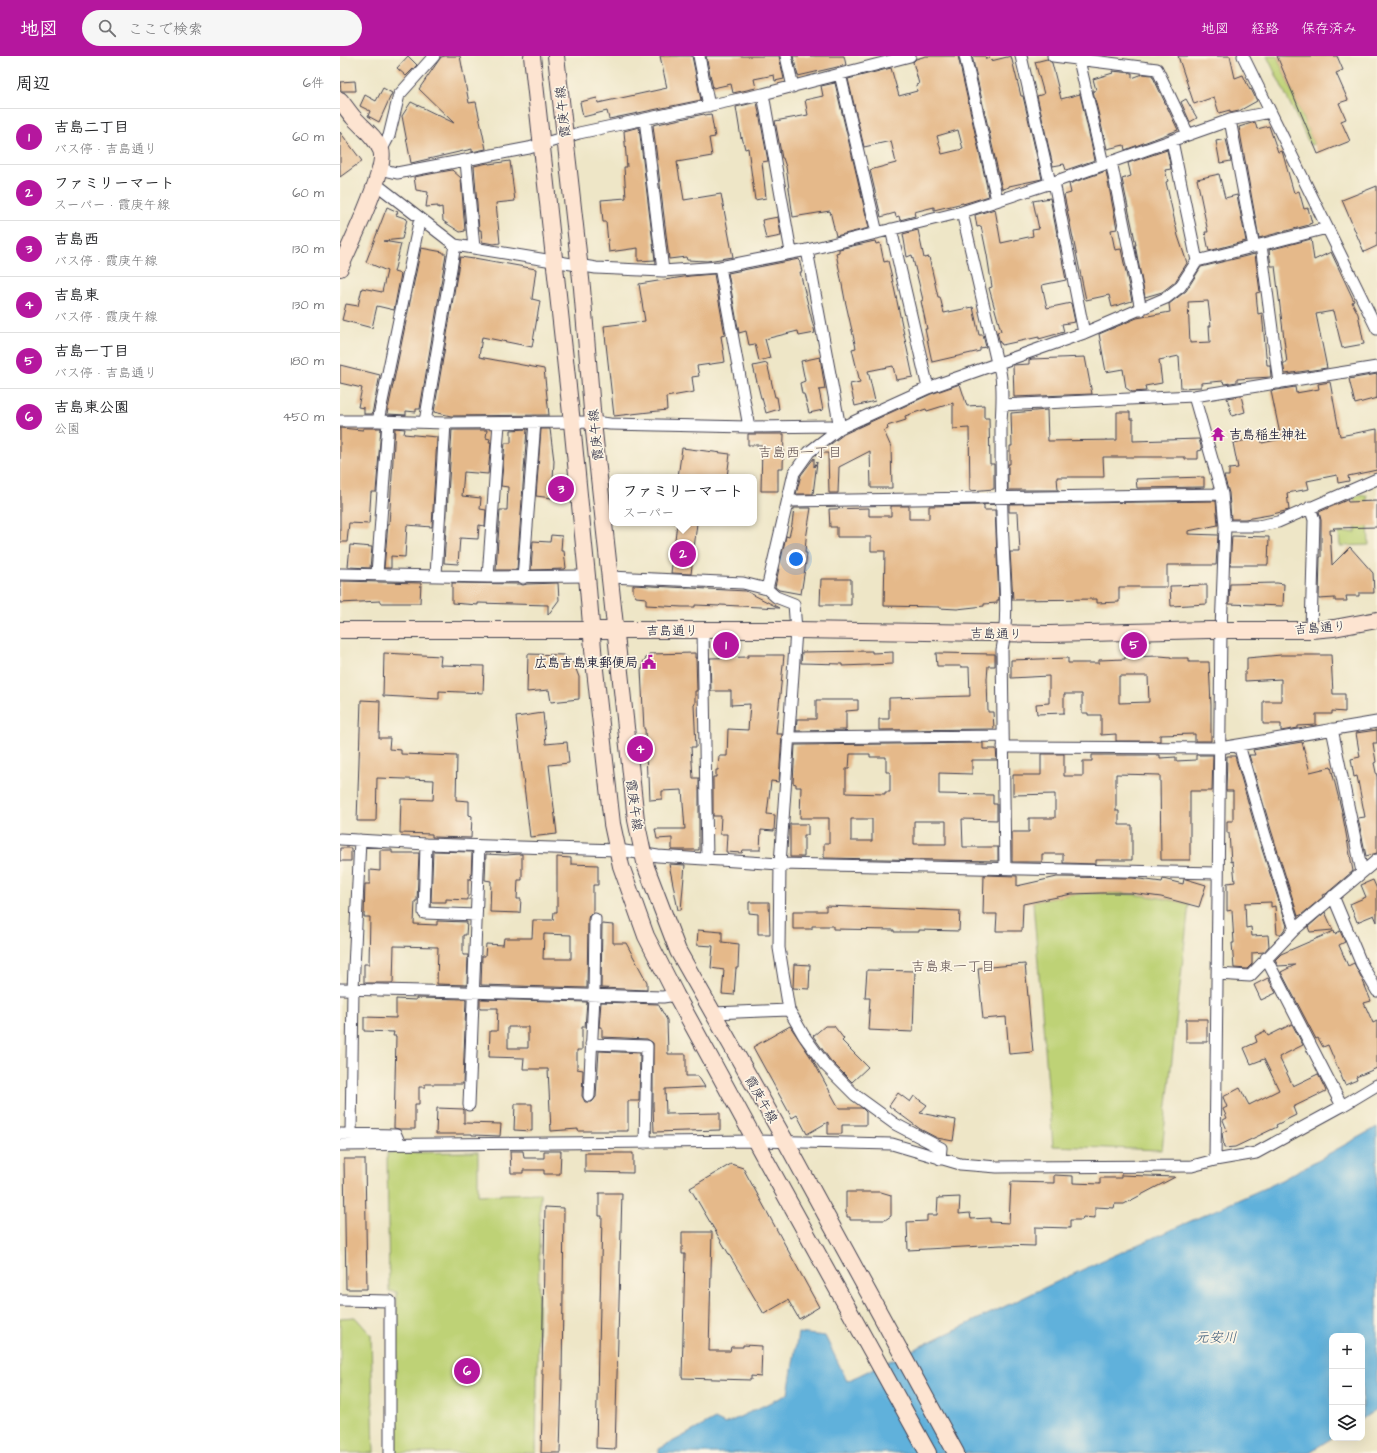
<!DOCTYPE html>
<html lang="ja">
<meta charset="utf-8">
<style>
:root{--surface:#fff;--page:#f6f6f6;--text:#202124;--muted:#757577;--line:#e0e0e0;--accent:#b5179e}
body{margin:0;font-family:"Architects Daughter","Klee One",sans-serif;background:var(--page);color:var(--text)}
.controls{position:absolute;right:12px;bottom:12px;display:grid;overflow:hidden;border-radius:8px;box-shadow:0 4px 16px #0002}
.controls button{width:36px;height:36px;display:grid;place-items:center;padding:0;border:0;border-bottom:1px solid var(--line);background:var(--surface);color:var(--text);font:20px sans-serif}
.you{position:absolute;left:456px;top:503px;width:14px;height:14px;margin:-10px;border:3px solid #fff;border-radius:50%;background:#1a73e8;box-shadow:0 0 0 6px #1a73e833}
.badge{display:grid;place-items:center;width:26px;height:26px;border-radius:50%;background:var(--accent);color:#fff;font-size:13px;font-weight:700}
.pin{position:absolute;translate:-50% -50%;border:2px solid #fff;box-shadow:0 1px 4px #0006}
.popup{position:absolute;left:269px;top:418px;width:148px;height:52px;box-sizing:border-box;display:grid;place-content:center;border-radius:8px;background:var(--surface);filter:drop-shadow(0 1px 3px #0005);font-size:13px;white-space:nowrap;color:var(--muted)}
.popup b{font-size:15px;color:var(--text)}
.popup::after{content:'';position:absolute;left:50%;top:100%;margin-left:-8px;border:8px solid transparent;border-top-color:var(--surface)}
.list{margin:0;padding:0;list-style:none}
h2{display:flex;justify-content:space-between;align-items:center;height:52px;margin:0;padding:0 16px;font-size:17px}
h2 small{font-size:13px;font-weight:400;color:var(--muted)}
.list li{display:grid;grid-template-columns:26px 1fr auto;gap:12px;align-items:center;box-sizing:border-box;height:56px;padding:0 16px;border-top:1px solid var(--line)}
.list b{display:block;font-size:15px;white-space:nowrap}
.list p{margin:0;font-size:13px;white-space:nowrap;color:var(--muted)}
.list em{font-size:13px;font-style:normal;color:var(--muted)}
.icon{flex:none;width:22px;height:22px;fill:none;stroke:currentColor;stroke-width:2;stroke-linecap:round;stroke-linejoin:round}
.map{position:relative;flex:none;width:1037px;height:1397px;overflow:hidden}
header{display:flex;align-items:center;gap:24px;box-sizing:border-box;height:56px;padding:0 20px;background:var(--accent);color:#fff}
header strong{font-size:19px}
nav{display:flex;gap:22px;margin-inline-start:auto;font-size:14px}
.search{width:280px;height:36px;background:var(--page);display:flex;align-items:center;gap:10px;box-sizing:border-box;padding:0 14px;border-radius:22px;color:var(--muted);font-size:15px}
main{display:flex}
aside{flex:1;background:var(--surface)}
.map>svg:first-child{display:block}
</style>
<header>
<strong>地図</strong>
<div class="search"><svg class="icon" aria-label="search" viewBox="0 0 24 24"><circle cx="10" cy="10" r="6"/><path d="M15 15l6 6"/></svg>ここで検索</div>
<nav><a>地図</a><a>経路</a><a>保存済み</a></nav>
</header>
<main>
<aside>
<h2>周辺<small>6件</small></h2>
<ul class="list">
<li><span class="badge">1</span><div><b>吉島二丁目</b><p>バス停 · 吉島通り</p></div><em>60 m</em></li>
<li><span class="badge">2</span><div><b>ファミリーマート</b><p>スーパー · 霞庚午線</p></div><em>60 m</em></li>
<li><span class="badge">3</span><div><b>吉島西</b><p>バス停 · 霞庚午線</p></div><em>130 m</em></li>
<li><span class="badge">4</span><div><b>吉島東</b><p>バス停 · 霞庚午線</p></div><em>130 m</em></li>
<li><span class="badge">5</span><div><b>吉島一丁目</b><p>バス停 · 吉島通り</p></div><em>180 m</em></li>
<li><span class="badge">6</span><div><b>吉島東公園</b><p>公園</p></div><em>450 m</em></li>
</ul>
</aside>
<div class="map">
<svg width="1037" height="1397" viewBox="0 0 1037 1397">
<rect width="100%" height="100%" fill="#fcf5e5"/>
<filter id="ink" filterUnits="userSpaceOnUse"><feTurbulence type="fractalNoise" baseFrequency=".025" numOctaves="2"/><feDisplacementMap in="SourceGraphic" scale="8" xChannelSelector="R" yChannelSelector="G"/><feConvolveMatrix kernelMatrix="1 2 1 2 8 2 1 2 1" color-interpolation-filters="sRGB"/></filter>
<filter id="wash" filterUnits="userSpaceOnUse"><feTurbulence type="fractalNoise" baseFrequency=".012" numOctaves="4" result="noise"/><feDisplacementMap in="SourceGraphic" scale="16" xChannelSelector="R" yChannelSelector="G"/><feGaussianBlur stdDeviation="0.9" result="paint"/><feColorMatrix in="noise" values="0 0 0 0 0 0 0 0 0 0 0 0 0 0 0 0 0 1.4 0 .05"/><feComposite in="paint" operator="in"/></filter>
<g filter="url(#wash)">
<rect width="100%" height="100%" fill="#eee6c7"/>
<path fill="#bed276" stroke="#707a58" d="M927 0H937L974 88 970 89Z
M1027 439 1029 489 1000 490 999 477 1016 476 1014 440Z
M762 837C792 837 820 841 849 848L822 1094 713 1090 693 846 732 838Z
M138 1096V1139L200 1137 196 1397H137L136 1395 132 1397H55L57 1236 49 1235 47 1097Z
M15 1261 31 1279 34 1397H0V1262Z"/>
<path fill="#61b1db" stroke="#426a8b" d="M1037 1071V1353L1022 1363V1280H992V1382L968 1397H319V1393L375 1363 385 1368 448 1338 458 1277 485 1280 507 1325 761 1205 936 1127Z"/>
<g id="blocks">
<path fill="#e5b98a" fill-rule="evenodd" d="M68 0 77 9 66 20 57 12Z
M105 0H120L129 47 136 46 146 93 132 96V93L71 107 62 60 71 46 114 67 79 33 101 1Z
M320 0H352L361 44 269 63 267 55 243 61 240 46 257 42 258 47 327 32Z
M366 0H439L444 23 435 25 434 19 414 23 416 32 393 37 391 28 373 32Z
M453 0H504L506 9 458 20Z
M586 0H618L649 140 623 148V147L594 154V151L574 156 575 160 560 164 559 160 556 161 555 157 541 161 530 114 556 107 551 85 524 91 508 23 551 12 559 40 577 35 576 29 579 28 573 6 576 3ZM618 74 623 93 602 98 597 80Z
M632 0H645L646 3 650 2 651 5 671 0 681 40H683L702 123 669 130V131L662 133Z
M838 0H890L895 22 903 19 910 34 911 33 917 45 899 55 890 57V54L879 57 874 41 854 48Z
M937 0H997L1003 14 996 17 1008 44 999 47 1006 63 1001 65 1010 85 978 98Z
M707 3 712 7 721 43 740 38 755 104 726 114 724 108 713 110 697 40 704 38 695 6Z
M772 15 792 17V22L803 18 812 19 838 74 785 94 784 89 767 93 753 35 756 34 753 23 773 17Z
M15 25 16 35H1L0 26Z
M495 27 529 172 496 180 490 155 453 161 446 111 443 102H442L435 65 468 59 465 44 483 40 481 30Z
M43 32 52 37 39 66 28 60 30 55 20 50 25 39 36 45Z
M846 43 857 62 850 66 841 46Z
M417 46 428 105 422 106 426 142 415 144 408 92 405 93 402 81 401 82 396 51Z
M364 58 365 59 371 58 375 81 369 82 372 100 337 106 340 125H341L344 144 381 138 393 201 367 205 347 204 346 201 329 203 313 69Z
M915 66 917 73 929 70 938 96 942 95 954 137 959 135 964 153 968 152 972 167 969 168V169L919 182 899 71Z
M299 71 315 204 298 205V192L269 196 266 166H263L261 144 286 142 284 111H287L284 75Z
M0 76 22 105 0 121Z
M886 83 891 105 880 107 876 85Z
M827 94 831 113 825 114 828 125 826 126 838 180 847 207 835 226 822 236 805 241 795 189H796L782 123 791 120 788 107Z
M170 105 175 145 156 147 160 187 154 188 142 186 141 174H139L134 110 148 107 149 108Z
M112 114 121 122 125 175 120 176 103 165 102 151 98 152V150L86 151 88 136 76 134 74 121Z
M766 115 777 173 771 174 775 194 781 193 792 245 772 251 769 239 746 244 724 139 731 137 729 128Z
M879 118 885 142 897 139 906 185 869 195 865 176H868L857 123Z
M1037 130V190L1024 196 1002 144Z
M710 142 726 224 702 229 707 252 731 247 735 266 722 268 724 276 699 283V281L662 289 661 287H660L657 276 661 275 649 232 652 231 647 199 641 170 637 171 635 159 655 153 661 187 693 180 692 174 699 173 693 145Z
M47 151 58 156 56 159 67 163 62 183 43 185 61 188 54 216 61 218 54 254 37 250 32 272 2 264 6 248 18 250 22 232 42 236 47 215 26 206Z
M438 161 441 180 426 183 422 164Z
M578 174 584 202 589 201 598 241H600L604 257 633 251 639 279H643L646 291 640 292V295L592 306 585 273H587L581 245 583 244 572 199 567 201 563 178Z
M971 183 974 204 991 196 1014 245 1012 246 1018 258 1024 288 1002 292 993 255 976 258 987 312 945 318 943 307H947L935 210H931L929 194Z
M535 185 536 188 540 187 544 206 548 205 551 217 573 321 556 324 553 310 528 315 535 345 515 350 510 328 520 326 512 293 516 292 505 244 496 197 499 196V193Z
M81 192 103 196V198H106L80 353H76V356L66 355V359L47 358Z
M915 198 920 236 916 237 918 258 922 257 926 299 927 309H930L931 321 897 323V326L884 328 883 325 861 327V331L841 332 839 300 819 304 822 327 805 330 806 335 792 336 786 332 783 313 766 316 759 278 797 262 830 256 829 248 846 235 861 211ZM868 245 871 270H869L870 286 850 287 848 246Z
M120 201 134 203V202L196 213 192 243 200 245 192 291 142 281 139 301 204 313 209 359 111 360 94 356Z
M459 203 462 216H460L475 277 459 280 458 275 425 283 430 302 419 305 415 288 409 289 406 275 399 277 388 217Z
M374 218 385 279 381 280 385 306 357 310 359 320 352 321 354 336 326 341 327 354 274 360 264 270 305 265 299 228 350 220Z
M480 301 485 333 479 334 483 354 469 357 464 338H462L460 327 465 325 461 305Z
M745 301 752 338 674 341 673 309 689 308V304L692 303Z
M427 307 435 341H437L439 353 426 357 422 342H421L413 310Z
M0 309 40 319 32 358H24V352L18 351 22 332 0 327Z
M1037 318V342L1015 348 1009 323Z
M990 326 1000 380 1037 373V414L1008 420 1009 425 998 427 997 419 967 425 969 433 947 437 949 454 929 459 905 463H891L889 437 884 420H889V413L898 412 893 387 921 381 922 387 941 383 931 335 955 331 956 337 979 333 978 328Z
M620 328 627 350 644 349V362H649L650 408H654V433L630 435 629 372 613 373V347L587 355 586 353 565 360 566 364 547 370 548 373 544 375 551 391 552 432H531L530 395 499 411 498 437H489L488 397H481L483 394 504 378 591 338Z
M901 340 905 356 892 360 887 342Z
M707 354 708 385 777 384V356H790V363H793V385L859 383 862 394 858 395V403H845V401H763L764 421H717L718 434H668V408H670V390H672L671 357Z
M0 372 23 374V372H41L36 436H31L29 468 9 467 7 486H0Z
M55 372 65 373 64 378 97 381 92 471 67 469 65 501 51 500V512H44L48 468H49Z
M187 373 177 514H156L160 454H167L168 431 161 430 165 387H171V374Z
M201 373H210L214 405 212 442 196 440Z
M112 374H147L146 382 150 383 149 386H151L148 418 124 416 122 440 141 442 140 453 146 454 145 470 139 469 138 483 120 482 118 508 104 507Z
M408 378H444L443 412H438V435H421L422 389H408Z
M342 392 390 398 387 421H338Z
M474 402V411L477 406 473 438H456L461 419Z
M864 421V431L797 432 796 423Z
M1007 444 1008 446 1037 445V471L993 472 995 474H990L992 509 1010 491 1033 517 1034 537H1019V540H1006L1007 545H995V542L979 543 980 501H981V464L979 456Z
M876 445 878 469 848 475V478L878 479 876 509H827V531H779V546L757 547V543L673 544 670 496H680L678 456H669V448Z
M644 449V454H655L659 544H657V547L644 548V550L617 553 599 552V551L544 550 545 495H531V481H497V471H490L489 453 529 452V460H551V450H569V463H589V450Z
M454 452H471L466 483 465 497H467L466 506 461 538 439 534 435 531 446 480 449 481 452 468Z
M337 467H357L351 518 331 517Z
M211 479 222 480 221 495H224L226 512 225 513 191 514 193 485 210 486Z
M892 480 929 481 928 509H890Z
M10 489 32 491 30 512 8 511Z
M481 523H511V549H480Z
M0 525 81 527 80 547H40V545L0 547Z
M112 527 179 528 183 529 187 528 218 527 219 544 208 559V549L138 547V549L112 547Z
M937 527 944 528 943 550 889 548 890 528Z
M293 529 406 535 439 552 380 549 379 550 355 549V551H342L306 549V542L296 541 293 536Z
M867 529V548L831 550 830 530Z
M532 595V597L553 596V608L502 610V608L461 607 462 596Z
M44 597 101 600 100 609 144 610 143 637 99 635V643L43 640Z
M355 597V602H356L357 635H355V648L354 649 356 691H351L353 722H359V794H332V782L317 783 315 773H345L342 734 322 735V743L310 744 309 720 307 721 305 673H304L301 613H303V606L309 598Z
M596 597 655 598V610H648L647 623 648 656H653L654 673 539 674V663H549V642L630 640 629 611H621V610H597Z
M188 598 224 599 229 603 234 608 239 621V643L211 646 209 634 187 636Z
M408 599H444L436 678H442L439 726 431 725 427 758 435 759 434 775 421 774 420 794H403L402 797 386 796 387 778H380L381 760H373V721H376V714H378L379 700H387L388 673 408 674 410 648 391 649V635H371L370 602 408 601Z
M941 599H991L993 638H1005V656L992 655V658H976V669L958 670V672L941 675V668H923V645H941V623L905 625V615L907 614V602Z
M820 600 831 601V602H849V606H869L871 649V685H855V678L820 679V685H776V678L761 679V659H748V657H742V638H724V657L697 658 696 648 709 647V620L671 622V604L728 602V607H759V604L785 603V601ZM779 620H808L809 646 779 647Z
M21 644 40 645 39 682H50L49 693 61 694V698L117 700 116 744 129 745V759L132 760 131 782 92 781V778L60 777 61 743 93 744 94 724 37 722 36 765H17Z
M476 644H518V654L506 655V674L456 675 457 663H476Z
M203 657 206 688 227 686 229 707 209 709 217 778 190 781 176 661Z
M1037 674V687H1033L1036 706 1034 707 1037 721V797L1026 800 1018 762 1025 761 1017 720 1014 721 1011 703 1020 701 1016 677Z
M962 686 970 716 991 711 1002 756 1013 815 986 838 982 839 983 841 961 859 958 860 932 777 909 699H915L913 694Z
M643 687V693H656L657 704H632V718L599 717V738L653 739V748H657V764L622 763 623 791H658V805L484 802V787H489V762H460L461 731H456V728L453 727 455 689ZM510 698H530V701H546V716H550V736H545V738L506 737V713H509ZM511 763H532V785H511ZM574 765H606V788H574Z
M701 698H724V720H743V705H752V699H820V702L836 701V705L856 704V699H873L872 735H850V804H821L820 719 776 718V755H779V769H792V804H756V808L723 807V798H702V806H672V776H689V762H715V738L673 739V719H701Z
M887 700H895L918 781 947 870 941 878H937L935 850 931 851V846L905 847 906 872 911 871 912 880 928 879 929 890 924 896 912 897V908L907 913 894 912 892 887H894L892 854 887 855V827L895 826 893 805 891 806 889 777H887V765H893V735H886Z
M450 768H468V779H464V801H450Z
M0 792H11V805H0Z
M40 794H52V797H79L77 845H75L74 868 97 869V865L127 866 126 879H123V899H128L127 929 97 928 98 891 54 890 53 927H24V908H29L30 861H24L25 828H30V814L40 815Z
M93 795 132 796 131 823H128V844L106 843V846H91Z
M146 798 165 799 182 798V824H178L177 843H181L180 857 150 856 151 825 145 824Z
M217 801 231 802V808L258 809V829H253V857L249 859 248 863 247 932 141 929 142 900H145L146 888 163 889 164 882H192L193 864H213L214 856H217ZM204 878 231 879V903H203Z
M329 808 345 809 341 854H338Z
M644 819 677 820V830L717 821 792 822 822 826 823 823 843 828 844 823H846L866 829 859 851 821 841 791 837H762L732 838 683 848 682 875H656L657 858H643Z
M1033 824 1037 833V866L1034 859 1017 866 1010 848 1026 841 1021 829Z
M409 846H429L430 878H418V858L409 857Z
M486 850 620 855 619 875 579 874V876H554V874L493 873V870H472V873H453V855H486Z
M985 856 993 874 970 876 968 871Z
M262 868 273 869V887H286L307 926V934L261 932Z
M358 874 382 876V886L399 888 398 912H396L394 939 382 938 384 914 371 912 373 890 357 889Z
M994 875 995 878 1000 875 1005 886 999 889 1008 910 1014 907 1023 925 1031 945 1024 947 1033 967 1037 965V1012L1016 1021 1017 1024 1005 1029 988 989 983 991 978 982 976 983 941 916 955 909 938 910 935 904 941 898Z
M454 908 470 909 469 933 453 932Z
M685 908 693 996 669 998 666 961 643 963 638 912Z
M527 914 575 915 573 976 528 974 530 942H525Z
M928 922 936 937 921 944 914 929Z
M76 942 126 943 123 1028H85V1031H79V1048H75V1073H59L54 1072 56 980H53L54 976 24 975V961L56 962V943L76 944Z
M140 943 247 946 245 971H242V994H237V1013L243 1014 242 1040 245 1046H252L256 1041 259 995 300 997 299 1045H288V1075H238V1073L211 1075 208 1013H183L184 1002 149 1001 150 975H157L158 952H140ZM168 971H188V992H168Z
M261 946 318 948 327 964 328 998H346V1020H358L365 1031 325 1033 326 1058 380 1057V1074L314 1076 313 1050V987L307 983 262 981V971H259Z
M846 963H867V986H846Z
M952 968 963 989 939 1001 953 1030 978 1018 986 1035 953 1051 956 1059 936 1069 937 1071 895 1091 884 1092 882 1077 887 1074 883 1064 887 1062 883 1053 887 1051 883 1041 900 1032 909 1049 939 1034 924 1003 911 1008 904 992 917 986 915 980 925 975 928 980Z
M450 970 472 1003 499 1052H522L526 1056V1069H502V1078H488V1066L467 1078 457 1059 452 1062 413 991Z
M485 970H494L504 983 502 985 528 1011 512 1026 490 1004 473 980Z
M558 1037 570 1046 574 1040 587 1049 580 1057 616 1064 613 1085 597 1082 580 1073 549 1050Z
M175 1048H192V1075L174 1074Z
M97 1052 123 1053 124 1054V1067L161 1068 160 1080 132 1079V1078H96Z
M170 1095H183L184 1102H204V1095H221L220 1118H204V1114H183V1117H171Z
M245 1097H293V1117L245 1116Z
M4 1103H25L27 1233H6Z
M391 1108 403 1112 479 1251 459 1263 448 1244 424 1258 350 1132Z
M714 1119 733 1120V1127L760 1128V1122H781V1119L835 1121 784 1148H775L774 1152 755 1151V1162L743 1161 742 1164H730V1172L695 1171V1190L661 1189 568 1194 567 1166 587 1165V1159H597L598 1142 620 1141 619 1158 630 1157 631 1163 650 1162V1166L669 1167 671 1126 714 1127Z
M506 1136H541L551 1139V1160L545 1164H510V1161H507V1158L506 1157Z
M259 1137H282L275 1393 256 1392 258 1294H259L262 1160H259Z
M205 1151 224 1152 222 1323 220 1397H201L203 1318H202Z
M342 1176H372L369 1295H390L391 1291H403V1289L422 1290 421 1321 411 1320V1324L342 1322 345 1198H342Z"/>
</g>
</g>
<g filter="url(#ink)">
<use href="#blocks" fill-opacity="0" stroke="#413f50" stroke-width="1"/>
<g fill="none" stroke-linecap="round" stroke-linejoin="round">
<defs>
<path id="street" d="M359 0 369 50
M446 0 453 31
M625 0 657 144
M681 0 710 127
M713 0 817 13 848 78
M903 0 1037 273
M739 4 763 108
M500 18 537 177
M423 38 451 196
M305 63 323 215
M890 64 914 191
M832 85 857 205
M41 95 49 80 59 39 94 0
M126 105 134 192
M771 105 801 254
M40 113 57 117 189 92 239 77 423 38 570 0
M714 126 744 277
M36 128 115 189 256 212 323 215 380 211 467 194 622 156 714 126 890 64 930 56
M622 156 657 307C664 318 662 352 661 367 661 406 661 446 663 485 664 521 669 559 662 594L665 812
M551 173 588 332
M921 189 939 327
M380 211 409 371
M854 340 882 438 885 470 881 574 875 1104
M662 349 854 340 1037 311
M0 365H38L105 367 253 366 270 368 409 371 491 370 500 372 467 194
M38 365 80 162
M85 366 115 189
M449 445 882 438
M970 451 974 464 971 574
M885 470H918L938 466 1037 423
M0 518 148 521 247 520
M37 518 48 366
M96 519 105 367
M148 521 159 367
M270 521 403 527 427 533 436 541 454 548 456 574 440 808 439 892 449 954 464 980 485 1009 515 1039 555 1068 601 1092 600 1103
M183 522 195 366
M427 533 454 417 469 396 500 372 588 332 744 277 826 242 840 231 857 205 987 172
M363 575 367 803
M992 673 1022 816
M448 682 663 680
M899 689 925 779 955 873
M663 691 880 692 1037 666
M0 783 86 788 278 794 318 800 440 808 877 817
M86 788 84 857 136 859
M993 840 1021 907 1037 935
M926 902 1002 1050
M877 918 910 920 955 873 1037 804
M0 933 323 941 336 939
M373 957 449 954
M251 988 307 990 305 1087
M249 1040 254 940 255 863
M129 1049 139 790
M0 1078 56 1079 60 1088
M11 1078 13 933 20 784
M0 1089 416 1085 552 1088 620 1108 657 1111 852 1110 875 1104 916 1097 1002 1050 1037 1029
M0 1244 50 1245V1397"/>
<path id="secondary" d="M192 0 232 367 247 520 254 605 272 768 281 810 306 880 336 939 428 1108 588 1397
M216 0 242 232 253 366 296 764 306 811 338 895 446 1086 616 1397
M0 44C4 49 8 55 13 61 23 72 35 80 41 94 48 112 9 191 0 212
M0 574H456L709 578 869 574H971L994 572 1037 564"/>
</defs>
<use href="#street" stroke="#413f50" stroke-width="13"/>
<use href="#secondary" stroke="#413f50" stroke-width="18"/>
<use href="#street" stroke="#fff" stroke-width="11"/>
<use href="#secondary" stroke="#fde4d1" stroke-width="16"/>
</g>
</g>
<defs>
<symbol id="temple-bare" viewBox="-9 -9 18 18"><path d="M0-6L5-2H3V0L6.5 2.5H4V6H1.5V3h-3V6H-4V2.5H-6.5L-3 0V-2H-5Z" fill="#b5179e" stroke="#fcf5e5" stroke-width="2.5" paint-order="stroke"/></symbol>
<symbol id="civic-bare" viewBox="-9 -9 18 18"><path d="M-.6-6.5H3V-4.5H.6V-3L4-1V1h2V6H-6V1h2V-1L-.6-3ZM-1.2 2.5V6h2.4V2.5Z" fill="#b5179e" stroke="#fcf5e5" stroke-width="2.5" paint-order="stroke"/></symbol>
</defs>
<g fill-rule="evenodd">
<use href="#temple-bare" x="868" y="368" width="20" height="20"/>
<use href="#civic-bare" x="299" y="596" width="20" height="20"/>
</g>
<g text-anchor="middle" stroke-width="3.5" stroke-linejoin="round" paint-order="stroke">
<g font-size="13" fill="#22223b" stroke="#fcf5e5">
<text transform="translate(222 56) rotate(-96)" y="5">霞庚午線</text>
<text transform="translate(255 379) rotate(-96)" y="5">霞庚午線</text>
<text transform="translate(980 571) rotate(-4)" y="5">吉島通り</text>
<text x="332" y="579">吉島通り</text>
<text transform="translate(656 577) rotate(1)" y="5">吉島通り</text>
<text transform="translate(295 749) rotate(82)" y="5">霞庚午線</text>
<text transform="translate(422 1043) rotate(60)" y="5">霞庚午線</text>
</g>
<g font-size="13" font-weight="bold" fill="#22223b" stroke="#fcf5e5" text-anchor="start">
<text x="889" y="383">吉島稲生神社</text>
<text x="298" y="611" text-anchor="end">広島吉島東郵便局</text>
</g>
<g font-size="14" fill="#665757" stroke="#fcf5e5">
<text x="460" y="401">吉島西一丁目</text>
<text x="613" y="915">吉島東一丁目</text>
</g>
<g font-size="14" font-style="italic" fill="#3b5b7b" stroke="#fcf5e5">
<text x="876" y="1286">元安川</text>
</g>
</g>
</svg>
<div class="controls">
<button>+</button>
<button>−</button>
<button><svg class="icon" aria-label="layers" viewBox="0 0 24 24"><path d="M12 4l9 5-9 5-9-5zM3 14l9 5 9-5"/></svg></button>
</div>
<div class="you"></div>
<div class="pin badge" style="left:386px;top:589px">1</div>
<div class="pin badge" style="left:343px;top:498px">2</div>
<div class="popup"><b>ファミリーマート</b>スーパー</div>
<div class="pin badge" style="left:221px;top:433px">3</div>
<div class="pin badge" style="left:300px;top:693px">4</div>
<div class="pin badge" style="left:794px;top:589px">5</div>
<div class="pin badge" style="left:127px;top:1315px">6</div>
</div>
</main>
